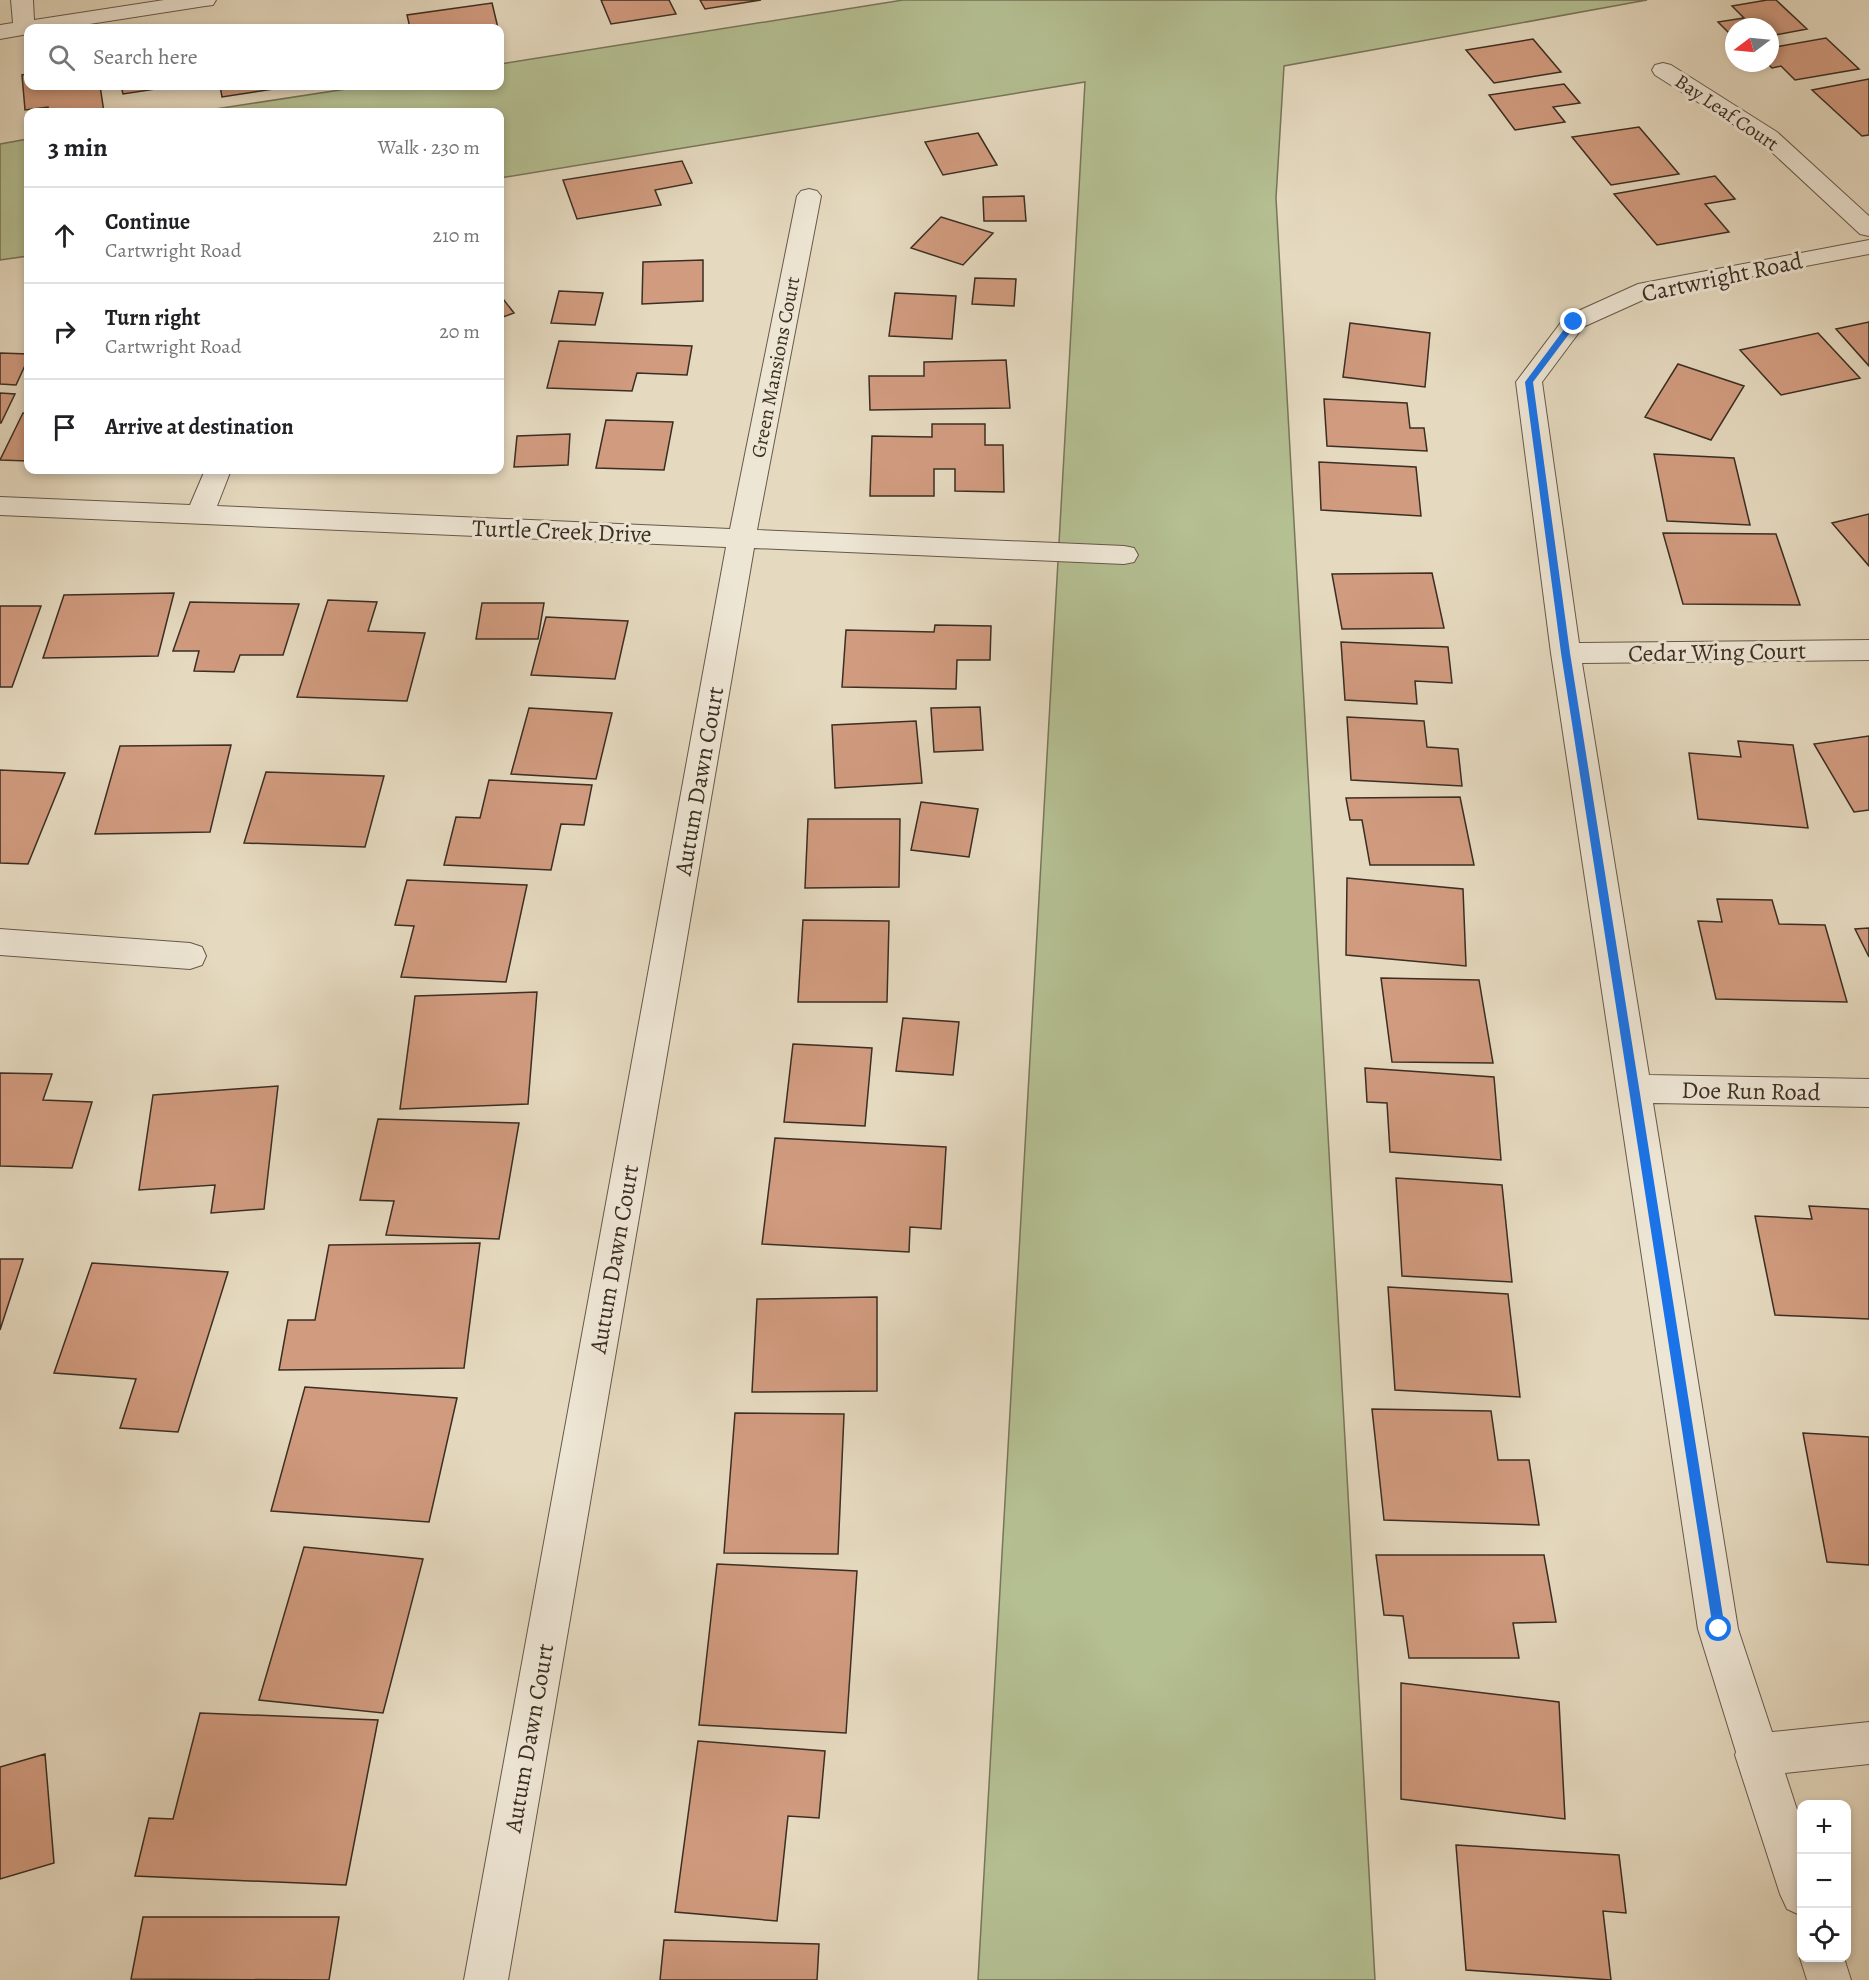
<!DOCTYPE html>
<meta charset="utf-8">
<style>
:root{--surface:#fff;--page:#f2f2f2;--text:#202124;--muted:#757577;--line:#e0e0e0}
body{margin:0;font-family:Alegreya,serif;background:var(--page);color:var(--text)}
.controls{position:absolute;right:18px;bottom:18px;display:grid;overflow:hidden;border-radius:12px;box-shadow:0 3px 9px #0003}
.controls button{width:54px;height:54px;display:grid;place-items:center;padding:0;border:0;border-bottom:2px solid var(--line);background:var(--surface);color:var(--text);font:30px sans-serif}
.compass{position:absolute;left:1725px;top:18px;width:54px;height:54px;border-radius:50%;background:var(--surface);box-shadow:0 3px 9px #0003;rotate:254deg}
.stop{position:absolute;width:18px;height:18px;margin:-14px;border:4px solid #1a73e8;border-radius:50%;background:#fff}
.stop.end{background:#1a73e8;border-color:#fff;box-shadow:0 2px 6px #0008}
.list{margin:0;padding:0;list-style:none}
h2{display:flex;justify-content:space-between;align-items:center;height:78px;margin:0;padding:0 24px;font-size:26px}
h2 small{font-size:20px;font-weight:400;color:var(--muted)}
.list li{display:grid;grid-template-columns:39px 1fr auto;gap:18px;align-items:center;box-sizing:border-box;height:96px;padding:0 24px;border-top:2px solid var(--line)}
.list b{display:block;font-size:22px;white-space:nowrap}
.list p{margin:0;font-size:20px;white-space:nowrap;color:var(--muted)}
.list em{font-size:20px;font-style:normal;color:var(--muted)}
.icon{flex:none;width:33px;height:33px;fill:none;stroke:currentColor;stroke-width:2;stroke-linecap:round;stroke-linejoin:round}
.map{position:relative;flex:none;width:1869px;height:1980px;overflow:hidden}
.search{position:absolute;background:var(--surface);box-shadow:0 3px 9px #0003;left:24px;top:24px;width:480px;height:66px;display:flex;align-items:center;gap:15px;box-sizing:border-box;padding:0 21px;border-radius:12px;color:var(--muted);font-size:22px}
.panel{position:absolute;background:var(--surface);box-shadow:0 3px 9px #0003;left:24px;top:108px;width:480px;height:366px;border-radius:12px}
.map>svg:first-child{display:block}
</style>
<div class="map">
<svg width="1869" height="1980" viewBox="0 0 1869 1980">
<rect width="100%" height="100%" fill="#e5d9bf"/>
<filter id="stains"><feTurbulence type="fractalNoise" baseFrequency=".00333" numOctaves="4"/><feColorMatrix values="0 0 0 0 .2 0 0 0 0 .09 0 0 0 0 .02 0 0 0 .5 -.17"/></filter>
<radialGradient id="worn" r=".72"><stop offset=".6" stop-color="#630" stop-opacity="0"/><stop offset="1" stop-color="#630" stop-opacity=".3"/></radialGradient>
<path fill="#b4bf92" stroke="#78765a" stroke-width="1.5" d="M903 0H1647L1284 66 1276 198 1375 1980H978L1085 82 500 178V112H196L366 86H500V64Z
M28 139V256L0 260V144Z"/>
<path fill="#d19b7f" stroke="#3b2e23" stroke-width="1.5" d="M601 0H669L676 14 611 24Z
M700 0H761L705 9Z
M1767 0H1776L1807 29 1770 36V27H1734V38L1718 22 1744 18 1732 6Z
M492 3 498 28H410L407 15Z
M1826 38 1859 69 1795 80 1781 66 1772 68 1767 63H1770V48Z
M1533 39 1561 72 1494 83 1466 50Z
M28 74V86H100L104 112H49L48 107 25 110 22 75Z
M1869 79V135L1862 136 1812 90Z
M1564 84 1580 103 1553 107 1565 122 1515 130 1489 95Z
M121 86H175L123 94Z
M220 86H293L222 97Z
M1639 127 1679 174 1611 185 1572 137Z
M978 133 997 165 943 175 925 142Z
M682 161 692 183 655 190 661 205 577 219 563 180Z
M1715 176 1735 199 1705 204 1729 232 1657 245 1614 194Z
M1024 196 1026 221H984L983 197Z
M941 217 993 233 963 265 911 248Z
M703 260V301L642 304 643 262Z
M975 278 1016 279 1014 306 972 304Z
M559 291 603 293 595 325 551 323Z
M895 293 956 296 952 339 889 336Z
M500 295 514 313 500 318Z
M1869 322V366L1836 329Z
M1350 323 1430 333 1425 387 1343 377Z
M1818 333 1860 378 1781 395 1740 350Z
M559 341 692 346 687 375 637 373 632 391 547 388Z
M0 353 28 354V359L16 385 0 384Z
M1006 360 1010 408 870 410 869 376H924V362Z
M1678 364 1744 386 1711 440 1645 417Z
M0 393 15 394 1 423H0Z
M1324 399 1407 403 1410 428H1424L1427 451 1327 446Z
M23 413 28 414V461L0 460Z
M606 420 673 422 664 470 596 468Z
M932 424H985V445H1003L1004 492 955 491V469H934V496H870L872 436 932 437Z
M570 434 568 465 514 467 517 436Z
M1654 454 1734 458 1750 525 1667 521Z
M1319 462 1416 467 1421 516 1321 510Z
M1869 514V566L1832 523Z
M1663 533 1776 534 1800 605 1683 604Z
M1432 573 1444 628 1342 629 1332 574Z
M174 593 158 656 43 658 64 595Z
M328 600 377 602 368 631 425 633 407 701 297 697Z
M190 602 299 604 283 655H240L234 672 194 671 199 651H173Z
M482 603H544L538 639H476Z
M0 606H41L12 687H0Z
M546 617 628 621 615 679 531 675Z
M935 625 991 626 990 660H957L956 689 842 687 846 630 934 632Z
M1341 642 1448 647 1452 683 1415 681 1417 704 1345 700Z
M980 707 983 750 934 752 931 708Z
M529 708 612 713 596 779 511 774Z
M1347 717 1424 721 1427 747 1458 749 1462 786 1351 780Z
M916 721 922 783 835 788 832 725Z
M1869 736V810L1854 812 1814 744Z
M1738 741 1793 745 1808 828 1698 819 1689 753 1741 757Z
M231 745 210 832 95 834 120 746Z
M0 770 65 773 28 864 0 863Z
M266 772 384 776 365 847 244 843Z
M489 780 592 785 584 825 561 824 551 870 444 865 456 817 480 818Z
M1460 797 1474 865H1370L1362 820H1350L1346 798Z
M921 802 978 809 969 857 911 850Z
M808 819H900L899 887 805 888Z
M1347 878 1463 889 1466 966 1346 955Z
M407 880 527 885 506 982 401 977 414 926 395 925Z
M1717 899 1772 900 1779 924 1825 925 1847 1002 1716 999 1698 921 1722 922Z
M803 920 889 921 887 1002H798Z
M1869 928V957L1855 929Z
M1381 978 1479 980 1493 1063 1392 1062Z
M537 992 528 1104 400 1109 415 996Z
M903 1018 959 1022 953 1075 896 1071Z
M793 1044 872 1048 865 1126 784 1122Z
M1365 1068 1494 1077 1501 1160 1390 1152 1387 1103 1367 1102Z
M0 1073 52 1074 43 1100 92 1102 72 1168 0 1166Z
M278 1086 264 1209 211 1213 215 1185 139 1190 153 1095Z
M378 1119 519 1123 499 1239 386 1235 394 1201 360 1200Z
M775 1138 946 1147 941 1229 910 1227 909 1252 762 1244Z
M1396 1178 1502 1185 1512 1282 1402 1276Z
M1809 1206 1869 1209V1319L1775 1315 1755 1216 1812 1219Z
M480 1243 464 1368 279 1370 288 1320H315L329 1245Z
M0 1259H23L0 1330Z
M92 1263 228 1272 178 1432 120 1428 136 1379 54 1373Z
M1388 1287 1508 1294 1520 1397 1395 1390Z
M877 1297V1391L752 1392 757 1299Z
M305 1387 457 1398 429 1522 271 1511Z
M1372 1409 1491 1411 1498 1460H1529L1539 1525 1384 1520Z
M735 1413 844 1414 838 1554 724 1553Z
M1803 1433 1869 1437V1565L1827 1562Z
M304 1547 423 1559 383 1713 259 1700Z
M1376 1555H1544L1556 1622 1513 1623 1519 1658H1409L1403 1616 1384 1615Z
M717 1564 857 1571 846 1733 699 1725Z
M1401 1683 1559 1702 1565 1819 1401 1799Z
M200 1713 378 1720 346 1885 135 1876 149 1818 173 1819Z
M698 1741 825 1751 819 1818 788 1816 777 1921 675 1912Z
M45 1754 54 1863 0 1879V1767Z
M1456 1845 1619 1855 1626 1913 1603 1911 1611 1980 1466 1970Z
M143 1917H339L329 1980 131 1979Z
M664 1940 819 1944 817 1980H660Z"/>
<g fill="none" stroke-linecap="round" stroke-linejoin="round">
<defs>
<path id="minor" d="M11 0H33L34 20 164 0H216L213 5 205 6 64 28H28V34L0 39V25L13 23Z
M1663 63 1671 65 1777 132 1869 216V236L1860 234 1761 142 1655 75 1652 70 1655 65Z
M809 189 817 191 821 196 757 530 1124 546 1134 548 1138 555 1134 562 1124 564 754 548 508 1980H464L726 547 0 515V497L190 505 205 470H231L217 506 730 529 797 196 801 191Z
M1869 240V254L1654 295 1583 327 1542 382 1579 643 1869 640V660L1582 663 1649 1075 1869 1079V1107L1653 1103 1738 1629 1772 1732 1869 1722V1764L1785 1773 1802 1825V1916L1787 1909 1780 1894 1735 1755 1736 1752 1698 1629 1551 653 1516 382 1565 317 1638 284Z
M0 929 190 943 202 947 206 956 202 965 190 969 0 955Z
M1802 1954V1958H1844L1851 1980H1807L1800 1958Z"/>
</defs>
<use href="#minor" stroke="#66594a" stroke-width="2"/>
<use href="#minor" fill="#eee6d5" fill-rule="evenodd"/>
</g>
<path fill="#1a73e8" d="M1571 320 1578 322 1533 382 1570 653 1725 1629 1719 1634 1713 1629 1561 653 1525 382Z"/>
<g text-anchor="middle" stroke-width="6" stroke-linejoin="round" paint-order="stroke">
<g font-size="20" fill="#3b2e23" stroke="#eee6d5">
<text transform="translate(1727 112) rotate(34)" y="7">Bay Leaf Court</text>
<text transform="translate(775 367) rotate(-79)" y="7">Green Mansions Court</text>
</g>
<g font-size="24" fill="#3b2e23" stroke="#eee6d5">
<text transform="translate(1722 277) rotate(-12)" y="8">Cartwright Road</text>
<text transform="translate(562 531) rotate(2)" y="8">Turtle Creek Drive</text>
<text transform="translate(1717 652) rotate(-1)" y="8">Cedar Wing Court</text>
<text transform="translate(699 781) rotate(-80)" y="8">Autum Dawn Court</text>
<text transform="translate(1751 1091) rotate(1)" y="8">Doe Run Road</text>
<text transform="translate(614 1259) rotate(-80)" y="8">Autum Dawn Court</text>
<text transform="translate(529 1738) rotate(-80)" y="8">Autum Dawn Court</text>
</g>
</g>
<rect width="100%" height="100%" filter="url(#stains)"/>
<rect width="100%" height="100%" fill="url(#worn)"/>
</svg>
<div class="controls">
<button>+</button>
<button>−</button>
<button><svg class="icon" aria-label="locate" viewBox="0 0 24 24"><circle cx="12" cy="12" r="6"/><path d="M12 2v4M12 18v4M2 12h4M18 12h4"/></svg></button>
</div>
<svg class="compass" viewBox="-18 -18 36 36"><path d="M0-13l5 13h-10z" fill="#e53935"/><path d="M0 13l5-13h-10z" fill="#757577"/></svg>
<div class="stop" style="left:1719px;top:1629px"></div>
<div class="stop end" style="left:1574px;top:322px"></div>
<div class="search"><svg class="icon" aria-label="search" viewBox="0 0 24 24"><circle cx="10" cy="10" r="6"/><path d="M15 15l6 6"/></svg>Search here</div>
<section class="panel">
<h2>3 min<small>Walk · 230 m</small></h2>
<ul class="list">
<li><svg class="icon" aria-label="ahead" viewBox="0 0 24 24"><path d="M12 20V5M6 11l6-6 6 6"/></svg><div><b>Continue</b><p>Cartwright Road</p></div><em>210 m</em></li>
<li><svg class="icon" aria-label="right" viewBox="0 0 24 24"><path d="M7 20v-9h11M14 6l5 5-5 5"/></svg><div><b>Turn right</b><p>Cartwright Road</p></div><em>20 m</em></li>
<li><svg class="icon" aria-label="arrive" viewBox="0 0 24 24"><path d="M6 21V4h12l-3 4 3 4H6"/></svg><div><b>Arrive at destination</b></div></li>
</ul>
</section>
</div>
